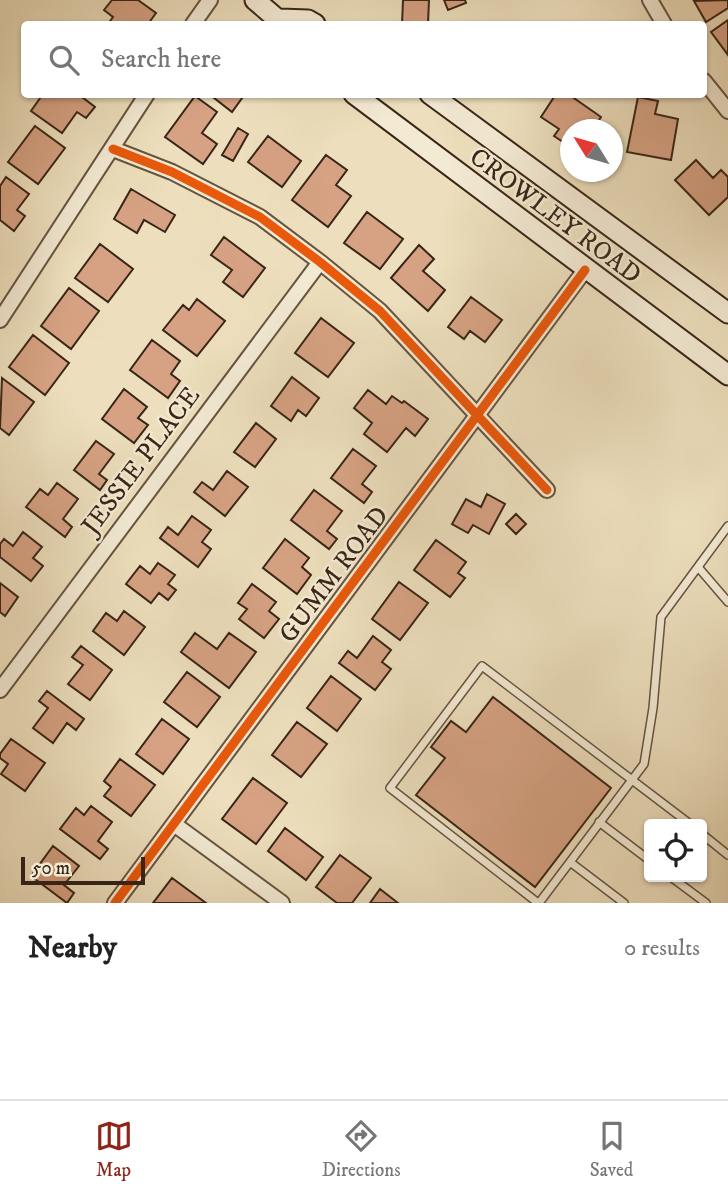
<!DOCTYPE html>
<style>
:root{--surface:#fff;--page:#f6f6f6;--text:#222;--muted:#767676;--line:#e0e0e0;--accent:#8f2418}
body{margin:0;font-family:"IM FELL DW Pica",serif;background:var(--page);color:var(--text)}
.controls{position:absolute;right:21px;bottom:21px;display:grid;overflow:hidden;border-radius:7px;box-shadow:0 2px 5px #0004}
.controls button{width:63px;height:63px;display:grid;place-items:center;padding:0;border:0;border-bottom:2px solid var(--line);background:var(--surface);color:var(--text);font:35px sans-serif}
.compass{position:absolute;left:560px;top:119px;width:63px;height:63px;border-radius:50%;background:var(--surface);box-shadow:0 2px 5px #0004;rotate:307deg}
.scale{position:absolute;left:21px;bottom:18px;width:124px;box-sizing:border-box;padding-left:7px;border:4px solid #392517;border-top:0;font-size:19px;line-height:24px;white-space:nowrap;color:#392517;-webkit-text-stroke:5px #f3ead4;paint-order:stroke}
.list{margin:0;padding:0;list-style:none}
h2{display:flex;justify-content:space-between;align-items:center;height:91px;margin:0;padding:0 28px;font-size:30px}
h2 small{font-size:23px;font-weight:400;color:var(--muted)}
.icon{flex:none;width:38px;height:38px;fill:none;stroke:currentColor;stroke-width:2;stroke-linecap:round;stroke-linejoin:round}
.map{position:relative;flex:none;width:728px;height:903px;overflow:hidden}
.search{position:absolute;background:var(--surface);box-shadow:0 2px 5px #0004;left:21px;right:21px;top:21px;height:77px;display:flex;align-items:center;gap:18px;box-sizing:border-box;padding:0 24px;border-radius:7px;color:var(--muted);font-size:26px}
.sheet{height:196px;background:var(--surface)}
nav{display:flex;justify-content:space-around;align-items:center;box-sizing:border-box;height:98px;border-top:2px solid var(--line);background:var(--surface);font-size:19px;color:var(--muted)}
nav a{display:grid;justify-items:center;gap:4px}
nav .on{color:var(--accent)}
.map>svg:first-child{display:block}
</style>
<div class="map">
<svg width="728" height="903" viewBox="0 0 728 903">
<rect width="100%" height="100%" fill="#eddfbd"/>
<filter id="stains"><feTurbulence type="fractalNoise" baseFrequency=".00286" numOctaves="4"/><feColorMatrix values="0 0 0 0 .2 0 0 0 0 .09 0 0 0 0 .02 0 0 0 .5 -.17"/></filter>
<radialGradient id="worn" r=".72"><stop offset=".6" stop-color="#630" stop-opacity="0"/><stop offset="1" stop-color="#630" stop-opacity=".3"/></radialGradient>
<path fill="#d6a283" stroke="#392517" stroke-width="2" d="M112 0H138L156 13 148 24H108L113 17 104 10Z
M403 0H429L428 24H402Z
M444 0H465L466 3 448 10Z
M728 0V8L706 22 694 1Z
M728 20V55L711 32Z
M43 94H78L95 107 86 118 77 112 62 133 31 111Z
M209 94H245L232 112Z
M556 94H568L601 117 593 130H570L569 146 554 136 559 129 541 117Z
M195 96 217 112 202 133 217 144 203 164 165 137Z
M638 97 658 101 655 114 678 119 671 160 627 152Z
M35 126 65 148 38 184 8 162Z
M238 128 248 134 233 161 222 155Z
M268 136 301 161 282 187 248 162Z
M326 155 347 170 336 185 351 196 328 227 292 200Z
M696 160 713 178 721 170 728 177V197L709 215 675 180Z
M6 177 29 194 17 210 25 216 14 231 0 220V186Z
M131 189 175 215 165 232 144 220 137 233 114 219Z
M367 212 403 239 380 269 344 243Z
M224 237 265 268 243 297 223 282 232 270 211 255Z
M100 244 133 269 108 302 75 278Z
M419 245 434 259 423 271 445 290 428 311 391 278Z
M69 288 99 311 71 349 41 326Z
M471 297 502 320 485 342 470 331 464 339 448 327Z
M197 299 225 321 197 356 163 330 183 305 189 310Z
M321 318 354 343 328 377 295 353Z
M33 335 69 363 45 395 9 367Z
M152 340 180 361 171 374 180 381 168 398 130 370Z
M292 377 319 398 306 416 298 410 291 421 271 406Z
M2 378 34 402 9 435 0 428Z
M124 389 147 407 138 418 148 425 134 443 102 419Z
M368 390 386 404 392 396 402 403 404 401 428 419 415 436 406 428 387 452 364 434 372 423 354 408Z
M256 423 276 439 255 467 234 452Z
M96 441 114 454 99 474 107 480 100 490 74 470Z
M353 449 376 466 362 484 372 492 364 503 331 478Z
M227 471 248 487 225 516 194 492 202 482 213 490Z
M57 483 78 499 63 519 72 527 65 537 26 507 40 489 48 495Z
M314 490 342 511 327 531 337 539 329 549 291 520Z
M487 494 505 504 489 534 473 525 468 533 452 524 466 499 481 507Z
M516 514 526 524 516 534 506 524Z
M192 516 211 530 202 542 211 549 198 567 160 538 168 527 178 535Z
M23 532 42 547 33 558 43 566 31 581 0 557V544L4 539 13 546Z
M285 539 309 558 302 567 311 575 297 594 263 568Z
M436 540 466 562 458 573 465 578 450 597 414 570Z
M158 563 175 575 168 584 176 590 168 600 159 593 151 603 126 584 140 566 150 574Z
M399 582 428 603 400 640 372 619Z
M0 583 18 597 5 616 0 612Z
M252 584 276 602 269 611 279 619 264 638 239 619 247 609 238 603Z
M124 611 145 627 124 655 93 631 106 613 117 621Z
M195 633 217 649 229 633 256 652 229 688 181 652Z
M373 636 391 650 382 662 391 669 375 690 339 663 348 651 357 658Z
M81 646 112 670 90 700 68 684 83 665 72 657Z
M187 672 220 697 197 727 164 702Z
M331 676 361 699 337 731 307 708Z
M47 691 84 719 76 730 67 723 53 743 33 728 48 708 39 701Z
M493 697 611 788 535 887 416 795 445 758 431 747 451 721 466 732Z
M162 719 189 739 163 774 136 754Z
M297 722 327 744 301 777 272 755Z
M11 739 45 763 25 791 1 774 8 764 0 758V754Z
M120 759 155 785 131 816 104 796 111 787 104 781Z
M253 778 287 803 256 844 222 819Z
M91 806 112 822 98 841 108 849 100 859 60 829 76 808 84 815Z
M285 828 323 857 306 880 268 851Z
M53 846 79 866 64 885 74 893 67 903 31 876Z
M340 855 371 878 352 903H337L316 887Z
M172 878 206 903H153Z
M380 889 398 903H370Z"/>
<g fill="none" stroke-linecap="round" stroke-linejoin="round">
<defs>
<path id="lane" d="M698 567 728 602
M599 822 649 860
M702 834 728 855
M570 862 624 903
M671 877 706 903
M538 903 390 788 482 666 690 824
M539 903 644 764 653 708 661 617 728 526"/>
<path id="street" d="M650 0 664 24
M193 24 210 0
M704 81 728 111
M113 149 172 172 260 217 320 262 380 311 547 490
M0 320 147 94
M0 690 320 262
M174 824 282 903
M115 903 585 270"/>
<path id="secondary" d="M255 0 283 24
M280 19 308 20 315 24
M354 94 728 375
M430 94 728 313"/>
</defs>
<use href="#lane" stroke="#665440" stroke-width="10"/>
<use href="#street" stroke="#665440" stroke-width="18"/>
<use href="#secondary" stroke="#392517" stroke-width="23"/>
<use href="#lane" stroke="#f3ead4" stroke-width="7"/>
<use href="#street" stroke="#f3ead4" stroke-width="14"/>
<use href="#secondary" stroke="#f3ead4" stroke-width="19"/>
<defs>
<path id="cycleway" d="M113 149 172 172 260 217 320 262 380 311 547 490
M115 903 585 270"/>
</defs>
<use href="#cycleway" stroke="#f3ead4" stroke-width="13"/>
<use href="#cycleway" stroke="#e8590c" stroke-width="9"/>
</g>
<g text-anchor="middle" stroke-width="5" stroke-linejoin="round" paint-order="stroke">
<g font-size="26" fill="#392517" stroke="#f3ead4">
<text transform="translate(556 215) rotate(37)" y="9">CROWLEY ROAD</text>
<text transform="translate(140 460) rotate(-53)" y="9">JESSIE PLACE</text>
<text transform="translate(333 574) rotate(-53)" y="9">GUMM ROAD</text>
</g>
</g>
<rect width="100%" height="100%" filter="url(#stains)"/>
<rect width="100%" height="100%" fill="url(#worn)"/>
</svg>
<div class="controls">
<button><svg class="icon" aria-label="locate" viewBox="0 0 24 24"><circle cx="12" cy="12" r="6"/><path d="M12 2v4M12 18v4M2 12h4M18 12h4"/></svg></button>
</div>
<svg class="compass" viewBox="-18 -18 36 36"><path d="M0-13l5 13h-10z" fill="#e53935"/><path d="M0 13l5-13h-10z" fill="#767676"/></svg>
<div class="scale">50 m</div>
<div class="search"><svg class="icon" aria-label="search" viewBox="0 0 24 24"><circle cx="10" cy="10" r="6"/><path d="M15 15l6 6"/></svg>Search here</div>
</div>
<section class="sheet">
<h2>Nearby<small>0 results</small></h2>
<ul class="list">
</ul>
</section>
<nav>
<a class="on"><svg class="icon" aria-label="map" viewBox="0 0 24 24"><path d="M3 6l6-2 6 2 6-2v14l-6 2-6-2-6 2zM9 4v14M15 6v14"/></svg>Map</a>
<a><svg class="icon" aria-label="directions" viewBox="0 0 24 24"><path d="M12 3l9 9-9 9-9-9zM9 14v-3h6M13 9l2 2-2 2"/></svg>Directions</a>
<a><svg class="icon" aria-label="saved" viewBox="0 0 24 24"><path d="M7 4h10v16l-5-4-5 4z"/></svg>Saved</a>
</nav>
